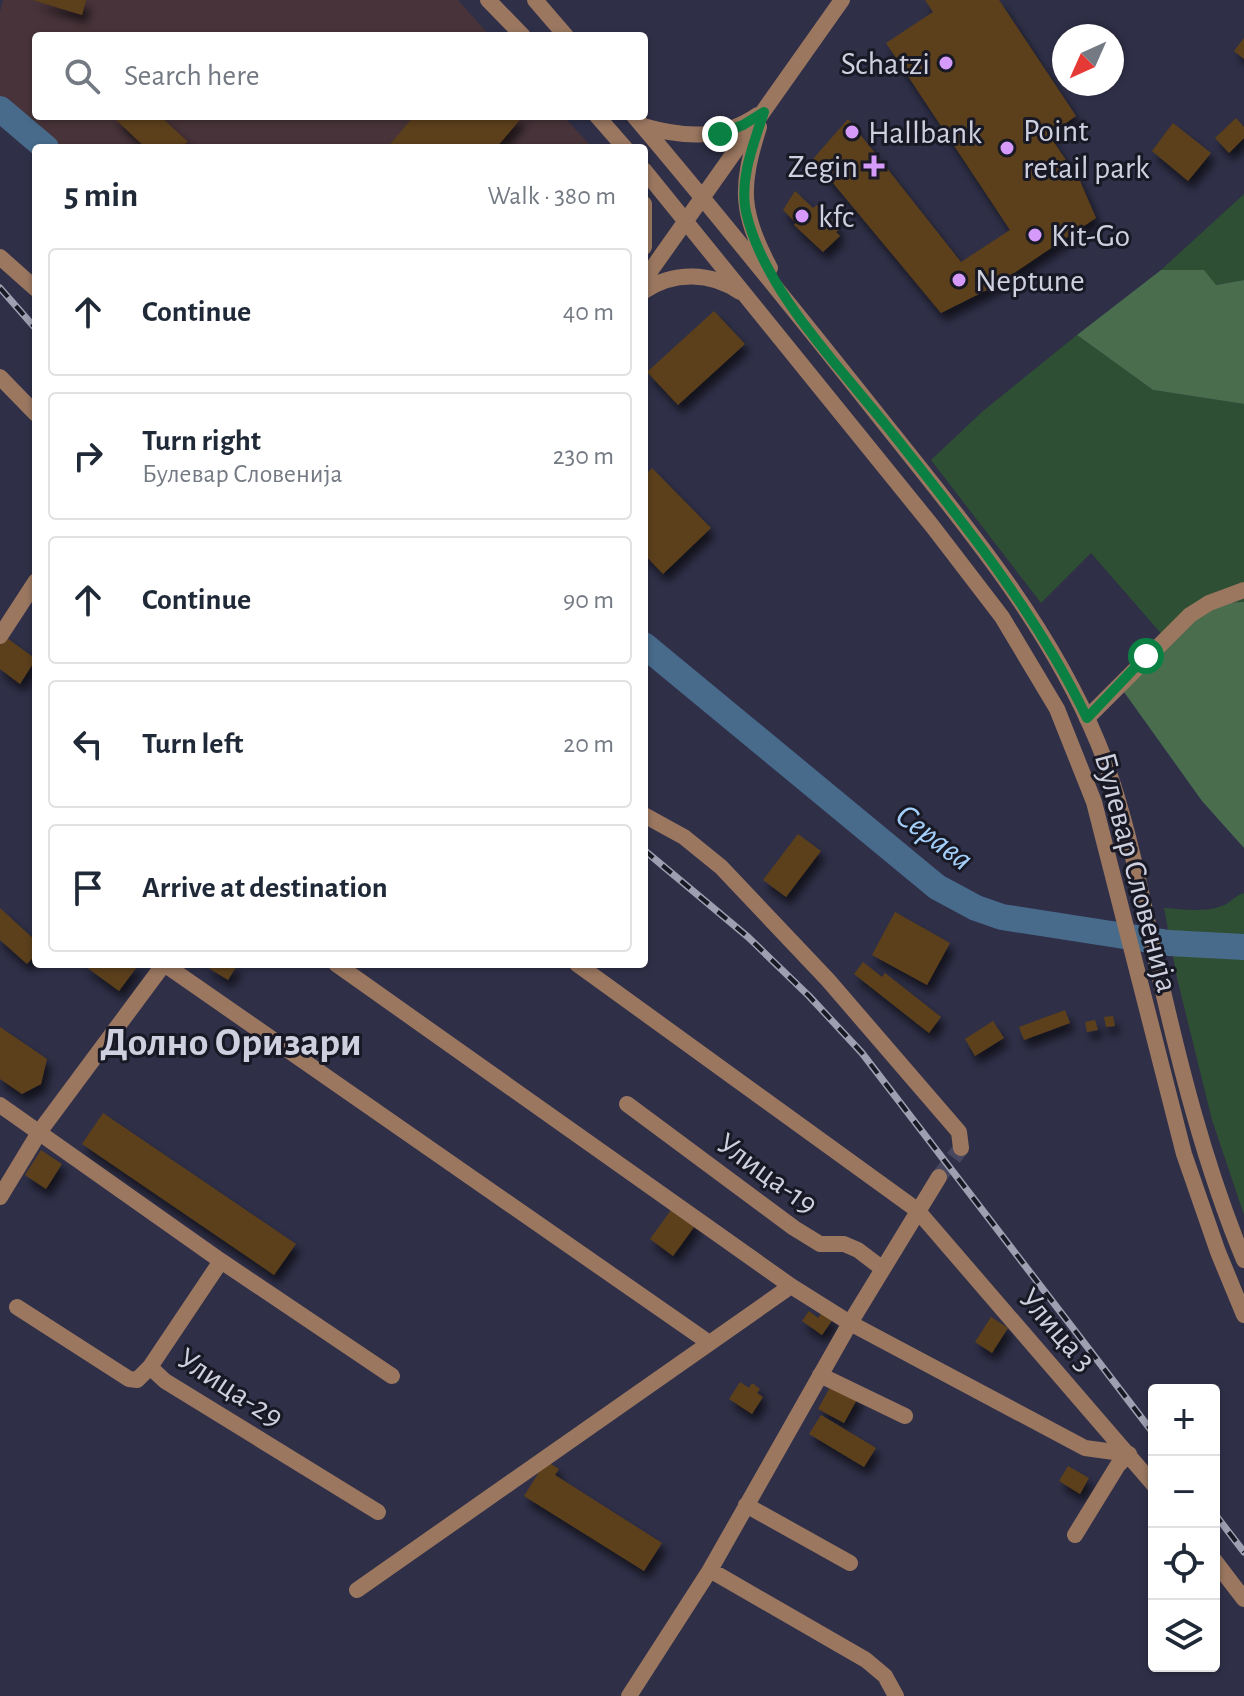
<!DOCTYPE html>
<meta charset="utf-8">
<style>
:root{--surface:#fff;--page:#f6f6f7;--text:#1f2937;--muted:#747a83;--line:#e0e1e3}
body{margin:0;font-family:"Alegreya Sans",sans-serif;background:var(--page);color:var(--text)}
.controls{position:absolute;right:24px;bottom:24px;display:grid;overflow:hidden;border-radius:8px;box-shadow:0 2px 6px #0004}
.controls button{width:72px;height:72px;display:grid;place-items:center;padding:0;border:0;border-bottom:2px solid var(--line);background:var(--surface);color:var(--text);font:40px sans-serif}
.compass{position:absolute;left:1052px;top:24px;width:72px;height:72px;border-radius:50%;background:var(--surface);box-shadow:0 2px 6px #0004;rotate:225deg}
.stop{position:absolute;width:24px;height:24px;margin:-18px;border:6px solid #0b8043;border-radius:50%;background:#fff}
.stop.end{background:#0b8043;border-color:#fff;box-shadow:0 2px 8px #0008}
.list{margin:0;padding:0;list-style:none}
h2{display:flex;justify-content:space-between;align-items:center;height:104px;margin:0;padding:0 32px;font-size:34px}
h2 small{font-size:26px;font-weight:400;color:var(--muted)}
.list li{display:grid;grid-template-columns:52px 1fr auto;gap:24px;align-items:center;box-sizing:border-box;height:128px;margin:0 16px 16px;padding:0 16px;border:2px solid var(--line);border-radius:8px}
.list b{display:block;font-size:30px;white-space:nowrap}
.list p{margin:0;font-size:26px;white-space:nowrap;color:var(--muted)}
.list em{font-size:26px;font-style:normal;color:var(--muted)}
.icon{flex:none;width:44px;height:44px;fill:none;stroke:currentColor;stroke-width:2;stroke-linecap:round;stroke-linejoin:round}
.map{position:relative;flex:none;width:1244px;height:1696px;overflow:hidden}
.search{position:absolute;background:var(--surface);box-shadow:0 2px 6px #0004;left:32px;top:32px;width:616px;height:88px;display:flex;align-items:center;gap:20px;box-sizing:border-box;padding:0 28px;border-radius:8px;color:var(--muted);font-size:30px}
.panel{position:absolute;background:var(--surface);box-shadow:0 2px 6px #0004;left:32px;top:144px;width:616px;height:824px;border-radius:8px}
.map>svg:first-child{display:block}
</style>
<div class="map">
<svg width="1244" height="1696" viewBox="0 0 1244 1696">
<defs>
<filter id="shadow"><feDropShadow dx="4.5" dy="8" stdDeviation="4" flood-color="#0009"/></filter>
</defs>
<rect width="100%" height="100%" fill="#2f2f48"/>
<path fill="#473339" d="M3 0H458L490 36H36V116H563L593 148H64L0 96V12Z"/>
<path fill="#2e4f33" d="M1244 194V280L1216 285 1161 270Z
M1077 335 1153 390 1244 404V602L1209 603 1165 638 1091 553 1041 603 931 460 983 411Z
M1244 893V1215L1212 1120 1177 978 1164 908C1183 909 1204 913 1222 906 1231 903 1235 895 1244 893Z"/>
<path fill="#496d4d" d="M1161 270H1204L1216 285 1244 280V404L1153 390 1077 335Z
M1244 602V848L1202 801 1119 685 1209 603Z"/>
<g fill="none" stroke-linecap="round" stroke-linejoin="round">
<path stroke="#486b8c" stroke-width="26" d="M0 109 46 148
M644 645 937 887 976 908 1002 917 1169 943 1244 947"/>
</g>
<path fill="#5c401a" filter="url(#shadow)" d="M33 0H86L82 15Z
M925 0H999L1076 116 1049 135 1080 181 1096 218 993 287 941 313 813 159 848 119 961 262 1010 230 886 43 933 12Z
M1244 38V59L1234 51Z
M112 116H160L188 142 177 148H146Z
M414 116H523L496 148H387Z
M1236 118 1244 127V138L1229 153 1215 138Z
M1173 123 1211 153 1188 181 1152 151Z
M795 191 813 208 817 205 840 229 836 232 840 236 823 252 794 225 796 223 783 210Z
M714 311 745 344 678 405 647 372Z
M652 468 711 528 663 574 644 554V476Z
M4 636 36 659 20 684 0 669V642Z
M798 834 821 851 786 897 763 880Z
M0 908 36 941V954L27 964 0 940Z
M895 912 950 943 927 985 872 955Z
M863 962 882 977 885 973 941 1017 929 1033 854 974Z
M82 964H139L119 991Z
M202 964H238L228 980Z
M1065 1010 1070 1023 1024 1040 1019 1027Z
M1113 1016 1115 1026 1106 1027 1104 1017Z
M1095 1020 1098 1030 1087 1032 1085 1022Z
M993 1021 1004 1038 975 1056 965 1039Z
M0 1027 47 1059 41 1084 22 1094 0 1079Z
M103 1113 296 1244 274 1275 82 1144Z
M41 1150 62 1164 46 1189 25 1175Z
M674 1206 697 1223 673 1256 650 1239Z
M809 1311 818 1318 823 1311 833 1319 822 1335 802 1321Z
M991 1317 1008 1328 992 1353 975 1342Z
M740 1382 749 1388 752 1383 760 1389 757 1393 763 1397 752 1414 729 1399Z
M833 1382 859 1396 844 1423 818 1409Z
M821 1415 876 1448 864 1467 809 1434Z
M546 1461 559 1469 555 1475 662 1543 644 1571 524 1496Z
M1068 1466 1089 1478 1080 1494 1059 1481Z"/>
<g fill="none" stroke-linecap="round" stroke-linejoin="round">
<path stroke="#47475f" stroke-width="16" stroke-dasharray="16 8" stroke-linecap="butt" d="M939 1177 961 1148"/>
<path stroke="#9b7760" stroke-width="16" d="M0 257 36 289
M0 377 36 414
M0 636 36 581
M1087 718 1190 615 1209 603 1244 590
M644 815 684 837 721 867 828 980 959 1132 961 1148
M164 964 708 1342
M336 964 791 1286 850 1323 1085 1448 1129 1454
M577 964 917 1210 1154 1485
M627 1104 794 1228 820 1244H844L858 1250 883 1269
M0 1105 221 1261 392 1376
M17 1307 129 1379 137 1380 150 1367 165 1381 378 1512
M150 1367 221 1261
M820 1375 905 1416
M746 1505 850 1563
M1075 1535 1118 1465 1129 1454
M1214 1560 1244 1599
M710 1570 866 1660 885 1676 896 1696
M357 1590 791 1286
M629 1696 710 1570 850 1323 939 1177"/>
<path stroke="#9b7760" stroke-width="16" d="M488 0 523 36
M535 0 566 36
M597 116 625 148
M634 116C718 215 800 317 881 419 962 521 1048 622 1098 743 1126 812 1140 889 1156 961 1179 1062 1204 1164 1244 1260
M643 126C685 138 721 140 758 115
M759 127C740 187 740 212 770 268
M644 170 933 527 1002 617 1057 709 1094 802 1184 1154 1218 1252 1244 1315
M644 204V247
M644 280 842 0
M644 291C674 271 711 272 740 292
M0 1197 40 1131 164 964"/>
<defs>
<path id="rail" d="M0 288 36 329
M644 850 748 937 809 996 862 1053 1154 1434
M1214 1513 1244 1552"/>
</defs>
<use href="#rail" stroke="#9e9fb1" stroke-width="7"/>
<use href="#rail" stroke="#181924" stroke-width="4" stroke-dasharray="12" stroke-linecap="butt"/>
</g>
<g fill="none" stroke-linecap="round" stroke-linejoin="round">
<path stroke="#0b8043" stroke-width="10" d="M720 134 743 125 764 112C754 143 739 179 746 212 763 288 837 364 885 424 959 517 1035 610 1087 718L1146 656"/>
</g>
<g fill="#d69bfa" stroke="#181924" stroke-width="3">
<circle cx="946" cy="63" r="8"/>
<circle cx="852" cy="132" r="8"/>
<circle cx="1007" cy="148" r="8"/>
<path d="M870 154h8v8h8v8h-8v8h-8v-8h-8v-8h8z"/>
<circle cx="802" cy="216" r="8"/>
<circle cx="1035" cy="235" r="8"/>
<circle cx="959" cy="280" r="8"/>
</g>
<g text-anchor="middle" stroke-width="6" stroke-linejoin="round" paint-order="stroke">
<g font-size="32" fill="#cfd0df" stroke="#181924" text-anchor="start">
<text x="930" y="74" text-anchor="end">Schatzi</text>
<text x="1023" y="141">Point<tspan x="1023" dy="37">retail park</tspan></text>
<text x="868" y="143">Hallbank</text>
<text x="858" y="177" text-anchor="end">Zegin</text>
<text x="818" y="227">kfc</text>
<text x="1051" y="246">Kit-Go</text>
<text x="975" y="291">Neptune</text>
</g>
<g font-size="32" fill="#cfd0df" stroke="#181924">
<text transform="translate(1137 872) rotate(75)" y="11">Булевар Словенија</text>
<text transform="translate(768 1173) rotate(36)" y="11">Улица-19</text>
<text transform="translate(1058 1329) rotate(49)" y="11">Улица 3</text>
<text transform="translate(231 1387) rotate(33)" y="11">Улица-29</text>
</g>
<g font-size="34" font-style="italic" fill="#a3cffa" stroke="#181924">
<text transform="translate(935 836) rotate(37)" y="12">Серава</text>
</g>
<g font-size="40" font-weight="bold" fill="#cfd0df" stroke="#181924">
<text x="231" y="1055">Долно Оризари</text>
</g>
</g>
</svg>
<div class="controls">
<button>+</button>
<button>−</button>
<button><svg class="icon" aria-label="locate" viewBox="0 0 24 24"><circle cx="12" cy="12" r="6"/><path d="M12 2v4M12 18v4M2 12h4M18 12h4"/></svg></button>
<button><svg class="icon" aria-label="layers" viewBox="0 0 24 24"><path d="M12 4l9 5-9 5-9-5zM3 14l9 5 9-5"/></svg></button>
</div>
<svg class="compass" viewBox="-18 -18 36 36"><path d="M0-13l5 13h-10z" fill="#e53935"/><path d="M0 13l5-13h-10z" fill="#747a83"/></svg>
<div class="stop" style="left:1146px;top:656px"></div>
<div class="stop end" style="left:720px;top:134px"></div>
<div class="search"><svg class="icon" aria-label="search" viewBox="0 0 24 24"><circle cx="10" cy="10" r="6"/><path d="M15 15l6 6"/></svg>Search here</div>
<section class="panel">
<h2>5 min<small>Walk · 380 m</small></h2>
<ul class="list">
<li><svg class="icon" aria-label="ahead" viewBox="0 0 24 24"><path d="M12 20V5M6 11l6-6 6 6"/></svg><div><b>Continue</b></div><em>40 m</em></li>
<li><svg class="icon" aria-label="right" viewBox="0 0 24 24"><path d="M7 20v-9h11M14 6l5 5-5 5"/></svg><div><b>Turn right</b><p>Булевар Словенија</p></div><em>230 m</em></li>
<li><svg class="icon" aria-label="ahead" viewBox="0 0 24 24"><path d="M12 20V5M6 11l6-6 6 6"/></svg><div><b>Continue</b></div><em>90 m</em></li>
<li><svg class="icon" aria-label="left" viewBox="0 0 24 24"><path d="M17 20v-9H6M10 6l-5 5 5 5"/></svg><div><b>Turn left</b></div><em>20 m</em></li>
<li><svg class="icon" aria-label="arrive" viewBox="0 0 24 24"><path d="M6 21V4h12l-3 4 3 4H6"/></svg><div><b>Arrive at destination</b></div></li>
</ul>
</section>
</div>
